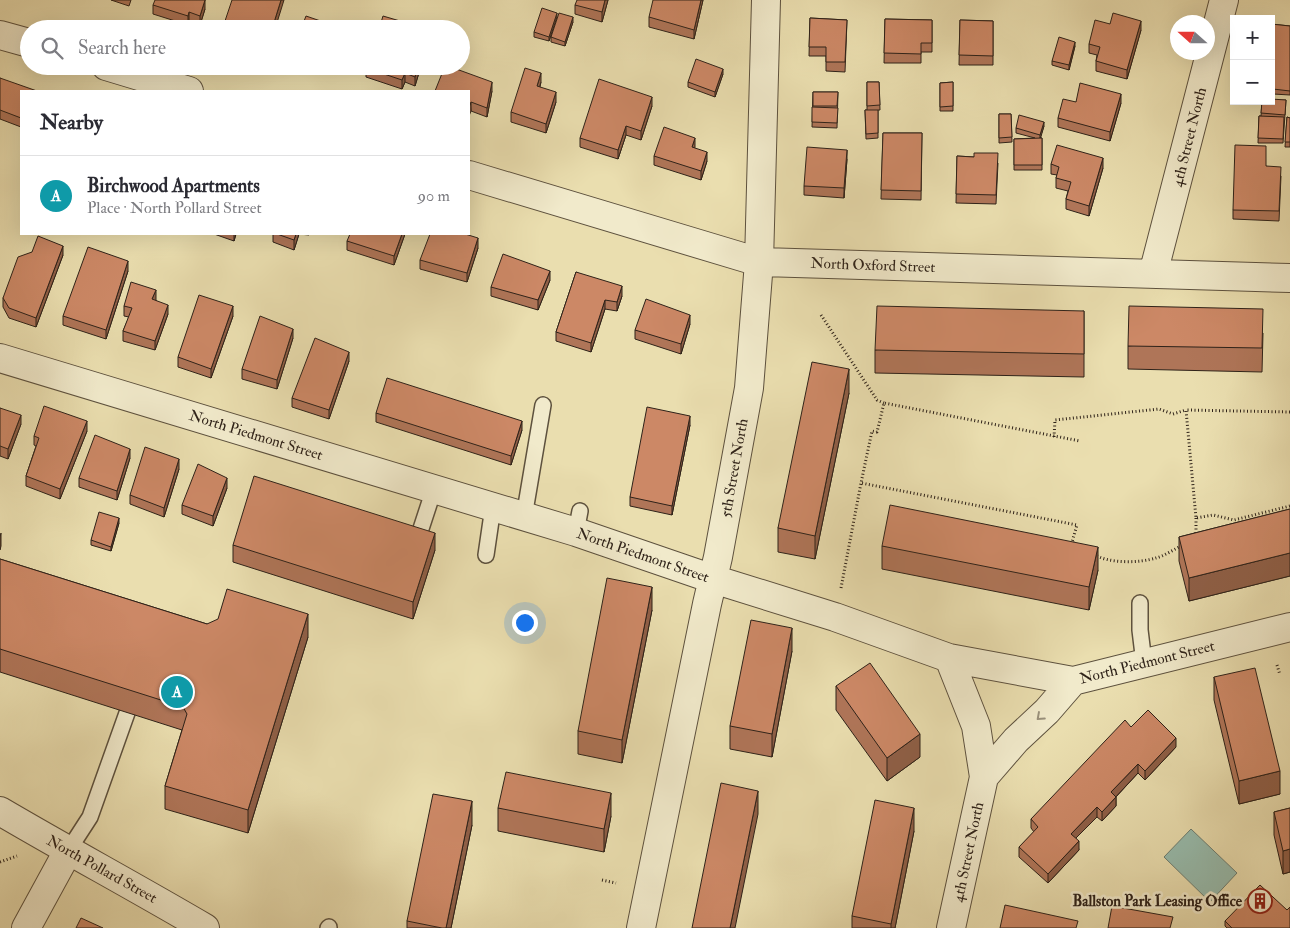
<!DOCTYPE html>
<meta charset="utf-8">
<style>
:root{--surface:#fff;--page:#f7f7f7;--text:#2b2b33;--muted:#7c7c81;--line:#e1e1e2;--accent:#8f2418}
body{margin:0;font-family:"IM FELL Double Pica",serif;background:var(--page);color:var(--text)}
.controls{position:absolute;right:15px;top:15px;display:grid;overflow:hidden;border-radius:0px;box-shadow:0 5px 20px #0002}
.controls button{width:45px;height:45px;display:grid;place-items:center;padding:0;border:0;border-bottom:1px solid var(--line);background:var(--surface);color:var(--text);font:25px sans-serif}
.compass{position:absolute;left:1170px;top:15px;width:45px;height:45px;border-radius:50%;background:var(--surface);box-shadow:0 5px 20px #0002;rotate:291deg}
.you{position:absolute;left:524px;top:622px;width:18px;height:18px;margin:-12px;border:4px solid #fff;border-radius:50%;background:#1a73e8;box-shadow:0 0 0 8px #1a73e833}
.badge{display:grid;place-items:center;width:32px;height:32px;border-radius:50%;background:var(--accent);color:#fff;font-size:16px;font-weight:700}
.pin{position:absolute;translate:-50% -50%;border:2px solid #fff;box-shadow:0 1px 5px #0006}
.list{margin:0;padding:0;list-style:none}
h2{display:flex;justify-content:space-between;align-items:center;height:65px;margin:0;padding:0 20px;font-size:21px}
h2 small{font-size:16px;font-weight:400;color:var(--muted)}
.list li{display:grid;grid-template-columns:32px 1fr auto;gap:15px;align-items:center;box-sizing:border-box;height:80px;padding:0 20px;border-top:1px solid var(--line)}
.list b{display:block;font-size:19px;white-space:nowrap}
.list p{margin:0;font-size:16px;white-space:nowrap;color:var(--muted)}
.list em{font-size:16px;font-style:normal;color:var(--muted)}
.icon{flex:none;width:28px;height:28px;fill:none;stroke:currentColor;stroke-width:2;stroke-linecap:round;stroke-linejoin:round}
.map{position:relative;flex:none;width:1290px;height:928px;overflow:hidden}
.search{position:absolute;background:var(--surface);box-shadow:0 5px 20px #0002;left:20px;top:20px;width:450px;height:55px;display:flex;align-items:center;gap:12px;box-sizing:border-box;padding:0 18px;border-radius:28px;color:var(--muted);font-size:19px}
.panel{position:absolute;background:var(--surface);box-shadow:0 5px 20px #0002;left:20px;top:90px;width:450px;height:145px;border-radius:0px}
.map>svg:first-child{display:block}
</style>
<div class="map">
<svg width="1290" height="928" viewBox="0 0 1290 928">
<rect width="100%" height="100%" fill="#eadeaf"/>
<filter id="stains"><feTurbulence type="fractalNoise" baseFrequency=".004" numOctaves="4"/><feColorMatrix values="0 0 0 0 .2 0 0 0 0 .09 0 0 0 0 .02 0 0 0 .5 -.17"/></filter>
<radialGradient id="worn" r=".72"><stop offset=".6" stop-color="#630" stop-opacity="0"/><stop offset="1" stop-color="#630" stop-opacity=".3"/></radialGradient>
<path fill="#98bcad" stroke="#6e7e72" d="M1191 829 1237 873 1210 902 1164 857Z"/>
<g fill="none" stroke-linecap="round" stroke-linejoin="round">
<defs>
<path id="lane" d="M524 517 543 405
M576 532 580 511
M416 544 434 489
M486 555 493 507
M1140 603V630L1144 663
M68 851 90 817 127 713
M328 928 329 927"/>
<path id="street" d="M0 35 29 43
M106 66 189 91
M469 175 759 262 1290 278
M1153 274 1224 0
M0 358 576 532 713 579 835 617 949 658 1073 681 1290 627
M949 658 976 726 984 777 951 928
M984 777 1016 740 1047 711 1073 681
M0 811C68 851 137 888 205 928
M26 928 68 851
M641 928 707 604 718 557 749 388 759 262 766 0"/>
</defs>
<use href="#lane" stroke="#5d513e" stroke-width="18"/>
<use href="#street" stroke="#5d513e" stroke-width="30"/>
<path stroke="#2e2219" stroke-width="3" stroke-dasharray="1 2.5" stroke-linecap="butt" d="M821 315 877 400 884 403
M1290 412 1186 410 1196 518 1213 515 1234 520 1290 506
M1054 437 1055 420 1159 409 1173 414 1186 410
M1193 535 1196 533V518
M1074 543 1072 542 1077 525 861 483 872 431 877 432 884 403 1080 441
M1094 554C1108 564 1140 563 1156 558 1164 556 1173 550 1181 546
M841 588 861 483
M1277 665 1280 675
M0 862 17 856
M602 880 616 883"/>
<use href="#lane" stroke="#f1eacb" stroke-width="15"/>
<use href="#street" stroke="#f1eacb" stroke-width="28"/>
</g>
<path fill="#af7558" stroke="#2e2219" d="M111 0H131L129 6Z
M608 0 602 22 575 14V5Z
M703 0 694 39 649 27V17Z
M153 5 205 9 200 25 189 21 188 25 153 14Z
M557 17 549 41 534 37V32Z
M810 18 847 20 845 72 826 71V56H809Z
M885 19 932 20V52H921V63H884Z
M960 20 993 21V65H959Z
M573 22 565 46 551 42V37Z
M1110 24 1141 30 1127 79 1096 71V61L1097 55 1089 53V44Z
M1271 24 1290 26V95L1273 94V82H1271Z
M1075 46 1069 70 1052 65V61Z
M316 66H331L330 71Z
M421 66 415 86 405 82 402 89 366 77V68Z
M723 74 715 97 688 87V82Z
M0 78 21 91V127L0 119Z
M541 82 540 87 556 102 546 133 511 122V112Z
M867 82H879L880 110H878V138L866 139 865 110H867Z
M953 82V111H940V83Z
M469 91H492L487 117 471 111Z
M813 92H838L837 128 812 127Z
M1286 100 1283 143H1258L1259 116H1261L1262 101Z
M1076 102 1121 103 1110 141 1058 127V118Z
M652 106 641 140 626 135 618 159 580 147V138Z
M999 114H1011L1012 142 999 143Z
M1287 117 1290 118V147H1285Z
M1044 126 1040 138H1042V170H1014V139L1035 138 1016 133V128Z
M883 133H922L921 200 881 199Z
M695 148 707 161 701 180 654 165V156Z
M957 156 974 157 998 163 996 204 956 203Z
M847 159 844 198 804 195V186Z
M1051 164 1103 168 1089 216 1066 209V199L1068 191 1056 188V178L1057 175 1051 174Z
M1266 166 1281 176 1279 221 1233 219V210Z
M214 234H236L234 241Z
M273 234H310L309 235 299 234 294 250 273 242Z
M405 234 394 265 347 250V241Z
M478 248 467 282 420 269V260Z
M32 252 63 255 36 327 9 318 3 307V298Z
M128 271 106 339 63 325V316Z
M576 272 622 296 617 311 605 309 591 352 556 341V332Z
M550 280 538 310 491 296V287Z
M156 300 168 314 155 350 123 341V331L129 317 124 316V306Z
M1084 311V377L875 373V350Z
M233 316 211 378 178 367V357Z
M690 324 681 354 635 339V330Z
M1263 333 1262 372 1128 369V346Z
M293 338 277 389 242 379V369Z
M349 361 329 419 292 407V398Z
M849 393 815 559 778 552V528Z
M0 408 21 424 8 459 0 456Z
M376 413 522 430 511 465 376 422Z
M690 425 672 515 630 506V497Z
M87 431 60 499 26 486V476L36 446 34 445V436Z
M130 458 117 500 79 487V478Z
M179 469 164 517 130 504V495Z
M227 488 213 526 182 514V505Z
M1290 509V576L1189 601 1179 561V537Z
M119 523 111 551 91 545V540Z
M233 545 435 550 413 619 233 562Z
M882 546 1098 570 1089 610 882 569Z
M0 559 207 624 308 637 248 833 165 809V786L182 730 0 672Z
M652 610 622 763 578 754V731Z
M792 651 772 757 730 749V726Z
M1214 677 1280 794 1239 804 1214 700Z
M836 686 920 757 887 781 836 710Z
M1131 727 1176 747 1145 780 1138 773 1116 797V806L1102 821 1097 817 1076 838 1079 850 1048 883 1019 857V847L1034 832 1031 828V819Z
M498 808 611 816 604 852 498 831Z
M1290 808V872L1283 874 1274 835V812Z
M472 825 451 928H407V921Z
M914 831 895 928H852V916Z
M1287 910 1290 928H1227L1225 926V921Z"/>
<path fill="#8f5f47" stroke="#2e2219" d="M205 0V9L200 25V16Z
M281 0H284L275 29H272Z
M605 0H608L602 22V12Z
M701 0H703L694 39V30Z
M189 12V21L188 25V16Z
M557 13V17L549 41V37Z
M573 17V22L565 46V42Z
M1141 21V30L1127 79V70Z
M1075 42V46L1069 70V65Z
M418 66H421L415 86V77Z
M723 69V74L715 97V92Z
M405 73V82L402 89V80Z
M541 73V82L537 95V86Z
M492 82V91L487 117V108Z
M556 92V102L546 133V124Z
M1121 94V103L1110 141V132Z
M652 97V106L641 140V131Z
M471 102V111L469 116V107Z
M1044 122V126L1040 140V135Z
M626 126V135L618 159V150Z
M695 138V147L692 156V147Z
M847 150V159L844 198V188Z
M707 152V161L701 180V171Z
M1103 158V168L1089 216V206Z
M234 234H236L234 241Z
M296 234H299L294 250V240Z
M402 234H405L394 265V256Z
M478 238V248L467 282V273Z
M63 246V255L36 327V318Z
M128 261V271L106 339V330Z
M550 271V280L538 310V300Z
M622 286V296L617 311V302Z
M156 290V300L152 308V299Z
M605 300V309L591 352V343Z
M168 305V314L155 350V341Z
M233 306V316L211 378V369Z
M690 315V324L681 354V344Z
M293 329V338L277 389V380Z
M349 352V361L329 419V410Z
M849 369V393L815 559V536Z
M21 415V424L8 459V449Z
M690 416V425L672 515V506Z
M87 421V431L60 499V489Z
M522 421V430L511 465V456Z
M130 449V458L117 500V491Z
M179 459V469L164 517V508Z
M227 478V488L213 526V516Z
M119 518V523L111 551V547Z
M1 533V546L0 550V537Z
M435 533V550L413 619V602Z
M1098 547V570L1089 610V587Z
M1290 553V576L1189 601V578Z
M652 587V610L622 763V740Z
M308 614V637L248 833V810Z
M792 628V651L772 757V734Z
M920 734V757L887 781V758Z
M1176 738V747L1145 780V771Z
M1138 764V773L1111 802V792Z
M1280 771V794L1239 804V781Z
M758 791V814L735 928H730Z
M611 793V816L604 852V829Z
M1116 797V806L1102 821V812Z
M472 801V825L451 928H446Z
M1097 807V817L1071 843V834Z
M914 808V831L895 928H891V924Z
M1079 841V850L1048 883V874Z
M1290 849V872L1283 874V851Z"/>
<path fill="#c86" stroke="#2e2219" d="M155 0H205L200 16 189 12 188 16 153 5Z
M232 0H281L272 29H228L223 27Z
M577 0H605L602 12 575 5Z
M653 0H701L694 30 649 17Z
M542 8 557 13 549 37 534 32Z
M559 13 573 17 565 42 551 37Z
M1113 13 1141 21 1127 70 1096 61 1100 47 1089 44 1095 20 1110 24Z
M306 16 341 28 340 29H301Z
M383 16 417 26 416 29H379Z
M810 18 847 20 845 62H826V47H809Z
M885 19 932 20V43H921V54L884 53Z
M960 20 993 21V56L959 55Z
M1271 24 1290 26V91L1273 89 1274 77H1271Z
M1059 37 1075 42 1069 65 1052 61Z
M696 59 723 69 715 92 688 82Z
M367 66H418L415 77 405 73 402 80 366 68Z
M445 66H448L492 82 487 108 471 102 469 107V91H435Z
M525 68 541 73 537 86 556 92 546 124 511 112Z
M0 78 37 91H21V118L0 110Z
M599 79 652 97 641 131 626 126 618 150 580 138Z
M867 82H879L880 105 867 106Z
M953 82V106L940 107V83Z
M1080 83 1121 94 1110 132 1058 118 1063 99 1076 102Z
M813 92H838L837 106H813Z
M1271 99 1286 100 1285 115 1261 113 1262 101H1271Z
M812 107 838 108 837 123 812 122Z
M865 110H878V133L866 134Z
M999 114H1011L1012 137 999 138Z
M1019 115 1044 122 1040 135 1016 128Z
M1259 116 1284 117 1283 139 1258 138Z
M1287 117 1290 118V142H1285Z
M664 127 695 138 692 147 707 152 701 171 654 156Z
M883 133H922L921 191 881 190Z
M1042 138V165H1014V139Z
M1057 145 1103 158 1089 206 1066 199 1071 182 1056 178 1059 167 1051 164Z
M1235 145 1266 146V166L1281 167 1279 211 1233 210Z
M807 147 847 150 844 188 804 186Z
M974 153H998L996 195 956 194 957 156 974 157Z
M277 234H296L294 240Z
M350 234H402L394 256 347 241Z
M430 234H465L478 238 467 273 420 260Z
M38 236 63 246 36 318 9 308 3 298 18 257 32 252Z
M88 247 128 261 106 330 63 316Z
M503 254 550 271 538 300 491 287Z
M576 272 622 286 617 302 605 300 591 343 556 332Z
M131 282 156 290 152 299 168 305 155 341 123 331 132 308 124 306Z
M199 295 233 306 211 369 178 357Z
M646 299 690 315 681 344 635 330Z
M877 306 1084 311V354L875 350Z
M1129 306 1263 309 1262 348 1128 346Z
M260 316 293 329 277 380 242 369Z
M315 338 349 352 329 410 292 398Z
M812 362 849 369 815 536 778 528Z
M387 378 522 421 511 456 376 413Z
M44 406 87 421 60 489 26 476 39 438 34 436Z
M647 407 690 416 672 506 630 497Z
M0 408 21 415 8 449 0 446Z
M95 435 130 449 117 491 79 478Z
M145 447 179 459 164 508 130 495Z
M198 464 227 478 213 516 182 505Z
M254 476 435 533 413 602 233 545Z
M890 505 1098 547 1089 587 882 546Z
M1290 509V553L1189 578 1179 537Z
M99 512 119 518 111 547 91 540Z
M0 559 207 624 218 619 227 589 308 614 248 810 165 786 187 714 183 707 0 649Z
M607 578 652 587 622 740 578 731Z
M751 620 792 628 772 734 730 726Z
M870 663 920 734 887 758 836 686Z
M1255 668 1280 771 1239 781 1214 677Z
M1148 710 1176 738 1145 771 1138 764 1111 792 1116 797 1102 812 1097 807 1071 834 1079 841 1048 874 1019 847 1038 827 1031 819 1125 720 1131 727Z
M506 772 611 793 604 829 498 808Z
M721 783 758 791 730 928H692Z
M433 794 472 801 446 928H442L407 921Z
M875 800 914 808 891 924 852 916Z
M1290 808V849L1283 851 1274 812Z
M1260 885 1287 910 1290 907V928H1232L1225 921Z
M1005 905 1078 921 1076 928H1000Z
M1112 906 1173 917 1170 928H1108Z
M81 918 103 928H76Z"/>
<defs><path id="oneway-chevron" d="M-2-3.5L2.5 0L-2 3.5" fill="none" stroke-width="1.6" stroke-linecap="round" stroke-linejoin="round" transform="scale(1.25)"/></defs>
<use stroke="#99907b" href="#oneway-chevron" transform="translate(1040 717) rotate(138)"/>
<defs>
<symbol id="building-ring" viewBox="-11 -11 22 22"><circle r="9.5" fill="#f1eacb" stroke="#8f2418" stroke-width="1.5"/><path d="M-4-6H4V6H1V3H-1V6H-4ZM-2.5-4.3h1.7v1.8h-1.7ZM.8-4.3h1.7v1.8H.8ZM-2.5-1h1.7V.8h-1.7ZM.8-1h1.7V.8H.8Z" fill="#8f2418"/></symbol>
</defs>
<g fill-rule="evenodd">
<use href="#building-ring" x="1246" y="887" width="28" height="28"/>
</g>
<g text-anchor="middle" stroke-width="5" stroke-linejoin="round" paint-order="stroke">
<g font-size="15" fill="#2e2219" stroke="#f1eacb">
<text transform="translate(1189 137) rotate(-76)" y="5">4th Street North</text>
<text transform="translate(873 265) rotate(2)" y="5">North Oxford Street</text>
<text transform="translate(256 435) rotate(17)" y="5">North Piedmont Street</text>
<text transform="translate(734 468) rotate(-80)" y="5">5th Street North</text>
<text transform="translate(643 555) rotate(19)" y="5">North Piedmont Street</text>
<text transform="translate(1147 662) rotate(-14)" y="5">North Piedmont Street</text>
<text transform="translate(968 852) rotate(-78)" y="5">4th Street North</text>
<text transform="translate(102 869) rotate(29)" y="5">North Pollard Street</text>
</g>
<g font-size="15" font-weight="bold" fill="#2e2219" stroke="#f1eacb" text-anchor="end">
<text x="1242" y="906">Ballston Park Leasing Office</text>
</g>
</g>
<rect width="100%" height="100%" filter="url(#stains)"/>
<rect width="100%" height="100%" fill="url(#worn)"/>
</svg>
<div class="controls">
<button>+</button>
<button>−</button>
</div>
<svg class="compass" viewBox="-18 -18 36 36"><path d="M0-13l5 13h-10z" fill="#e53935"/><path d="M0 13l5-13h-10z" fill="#7c7c81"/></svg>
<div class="you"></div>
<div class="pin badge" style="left:177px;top:692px;background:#0f9aa8">A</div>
<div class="search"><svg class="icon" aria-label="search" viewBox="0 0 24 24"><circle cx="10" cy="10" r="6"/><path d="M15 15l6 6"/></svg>Search here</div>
<section class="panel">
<h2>Nearby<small></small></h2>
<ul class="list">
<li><span class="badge" style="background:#0f9aa8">A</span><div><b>Birchwood Apartments</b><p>Place · North Pollard Street</p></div><em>90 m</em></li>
</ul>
</section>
</div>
